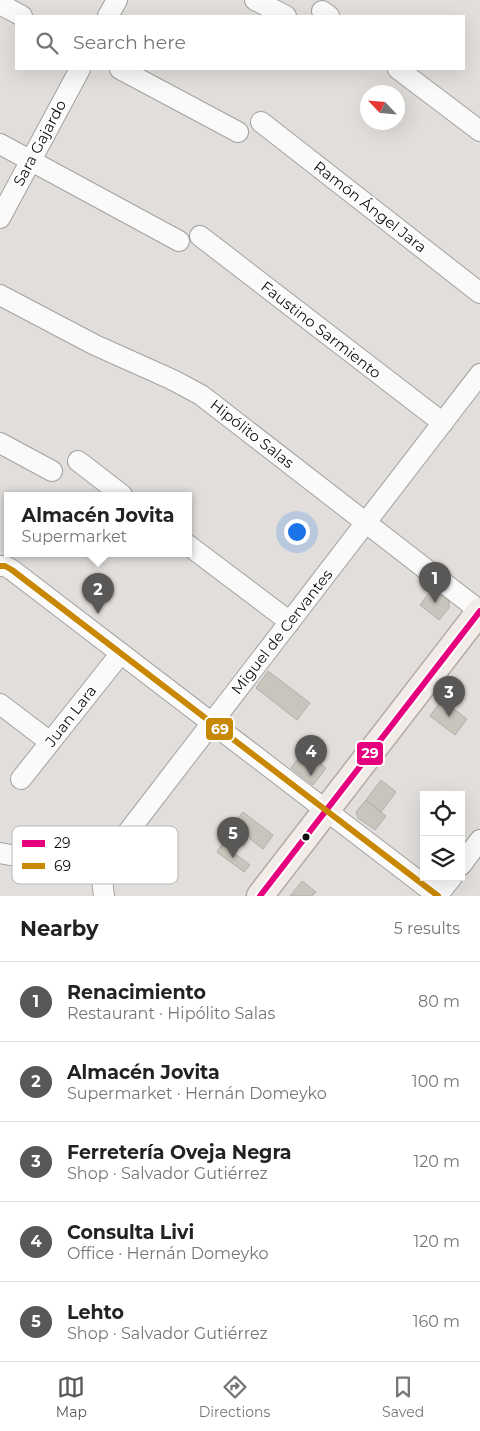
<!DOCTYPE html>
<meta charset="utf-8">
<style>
:root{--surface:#fff;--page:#f2f2f2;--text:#222;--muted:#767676;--line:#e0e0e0;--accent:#5a5856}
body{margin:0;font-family:Montserrat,sans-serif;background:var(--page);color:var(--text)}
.controls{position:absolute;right:15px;bottom:15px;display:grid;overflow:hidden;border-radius:0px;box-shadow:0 5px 20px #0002}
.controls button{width:45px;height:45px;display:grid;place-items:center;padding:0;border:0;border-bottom:1px solid var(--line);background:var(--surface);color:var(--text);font:25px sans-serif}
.compass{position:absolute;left:360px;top:85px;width:45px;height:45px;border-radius:50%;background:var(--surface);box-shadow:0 5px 20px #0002;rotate:296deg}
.you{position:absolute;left:296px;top:531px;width:18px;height:18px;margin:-12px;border:4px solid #fff;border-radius:50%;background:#1a73e8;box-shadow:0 0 0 8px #1a73e833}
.badge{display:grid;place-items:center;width:32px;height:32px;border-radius:50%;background:var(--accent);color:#fff;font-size:16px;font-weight:700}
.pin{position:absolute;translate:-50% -41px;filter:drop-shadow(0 1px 2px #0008)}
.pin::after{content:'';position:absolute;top:26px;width:18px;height:15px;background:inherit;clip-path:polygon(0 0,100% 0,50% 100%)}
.popup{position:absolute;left:4px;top:492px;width:188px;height:65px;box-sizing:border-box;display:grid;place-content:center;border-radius:0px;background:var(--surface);filter:drop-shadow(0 1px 4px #0005);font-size:16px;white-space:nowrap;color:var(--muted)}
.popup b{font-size:19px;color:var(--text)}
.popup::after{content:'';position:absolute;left:50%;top:100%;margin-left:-10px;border:10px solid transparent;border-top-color:var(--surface)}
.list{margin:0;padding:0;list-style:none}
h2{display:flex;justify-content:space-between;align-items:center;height:65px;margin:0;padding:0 20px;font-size:21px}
h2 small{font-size:16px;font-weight:400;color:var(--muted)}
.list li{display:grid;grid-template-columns:32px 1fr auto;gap:15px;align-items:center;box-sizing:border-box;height:80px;padding:0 20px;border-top:1px solid var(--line)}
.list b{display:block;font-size:19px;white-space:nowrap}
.list p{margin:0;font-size:16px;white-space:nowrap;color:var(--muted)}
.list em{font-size:16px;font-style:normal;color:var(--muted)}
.icon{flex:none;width:28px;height:28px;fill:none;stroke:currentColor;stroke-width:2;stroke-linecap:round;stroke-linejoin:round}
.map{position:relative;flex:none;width:480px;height:896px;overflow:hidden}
.search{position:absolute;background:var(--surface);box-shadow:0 5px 20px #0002;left:15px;right:15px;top:15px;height:55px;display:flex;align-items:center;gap:12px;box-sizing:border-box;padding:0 18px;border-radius:0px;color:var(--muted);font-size:19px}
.sheet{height:465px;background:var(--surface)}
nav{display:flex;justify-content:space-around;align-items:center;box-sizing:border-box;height:70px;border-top:1px solid var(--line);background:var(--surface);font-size:14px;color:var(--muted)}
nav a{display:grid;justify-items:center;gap:2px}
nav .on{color:var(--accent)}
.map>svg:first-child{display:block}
</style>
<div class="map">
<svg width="480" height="896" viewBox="0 0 480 896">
<rect width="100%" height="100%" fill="#e1dedb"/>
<path fill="#c8c6bc" stroke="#b1afad" d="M433 588 449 601V608L439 620 420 605Z
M268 671 310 703 297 720 256 688Z
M442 700 467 719 455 735 430 716Z
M304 751 326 768 313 785 291 768Z
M381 780 396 792 381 812 366 800Z
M366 800 386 816 375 830 358 818 356 812Z
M243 812 273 835 263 849 232 825Z
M222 844 250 865 244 872 217 852Z
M302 881 316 892 312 896H290Z"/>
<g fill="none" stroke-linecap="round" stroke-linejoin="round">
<defs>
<path id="minor" d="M255 0 286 16
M0 4 22 16
M322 11 329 16
M108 16 117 0
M120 69 238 132
M398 69 480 131
M261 122 480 293
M0 144 179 241
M0 218 80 69
M200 236 443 423
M0 295 95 345 173 380 201 395 480 611
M0 443 52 471
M78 461 122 495
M188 545 290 622
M0 566H5L12 570 438 896
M0 704 50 742
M21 779 121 653
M0 853 27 858
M461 865 480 840
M104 896C102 882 101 871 108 858L480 374
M437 896 452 877"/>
<path id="major" d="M260 896 480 611"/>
</defs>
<use href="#minor" stroke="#a3a2a0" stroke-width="22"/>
<use href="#major" stroke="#b4a9a3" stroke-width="29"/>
<use href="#minor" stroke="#fafafa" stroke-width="20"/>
<use href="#major" stroke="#f2ece9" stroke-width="26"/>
<defs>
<path id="bus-1" d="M260 896 480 611"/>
<path id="bus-2" d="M0 566H5L12 570 438 896"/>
</defs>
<use href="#bus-1" stroke="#fff" stroke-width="10"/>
<use href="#bus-2" stroke="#fff" stroke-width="10"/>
<use href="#bus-1" stroke="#e5007d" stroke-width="6"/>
<use href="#bus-2" stroke="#c98803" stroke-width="6"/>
</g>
<circle fill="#12100e" stroke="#fff" stroke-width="2" cx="306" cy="837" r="4.5"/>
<g text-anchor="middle" stroke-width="4" stroke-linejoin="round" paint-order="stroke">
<g font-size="15" fill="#12100e" stroke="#fff">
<text transform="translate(40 143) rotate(-62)" y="5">Sara Gajardo</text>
<text transform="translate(370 207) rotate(38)" y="5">Ramón Ángel Jara</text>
<text transform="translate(321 330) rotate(38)" y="5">Faustino Sarmiento</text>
<text transform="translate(252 434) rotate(38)" y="5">Hipólito Salas</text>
<text transform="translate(282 632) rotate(-52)" y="5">Miguel de Cervantes</text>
<text transform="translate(71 716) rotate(-52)" y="5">Juan Lara</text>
</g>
</g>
<rect x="12" y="826" width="166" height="58" rx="8" fill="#fff" stroke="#b8b7b7" stroke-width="1"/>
<rect x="22" y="840" width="23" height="7" fill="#e5007d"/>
<rect x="22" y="863" width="23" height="6" fill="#c98803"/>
<g font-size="14" fill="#12100e">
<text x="54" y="848">29</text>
<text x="54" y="871">69</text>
</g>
<g stroke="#fff" stroke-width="2">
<rect x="205" y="717" width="29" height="24" rx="5" fill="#c98803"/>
<rect x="356" y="741" width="28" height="25" rx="5" fill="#e5007d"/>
</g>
<g font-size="14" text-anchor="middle" font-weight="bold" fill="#fff">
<text x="220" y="734">69</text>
<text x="370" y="758">29</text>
</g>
</svg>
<div class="controls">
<button><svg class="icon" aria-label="locate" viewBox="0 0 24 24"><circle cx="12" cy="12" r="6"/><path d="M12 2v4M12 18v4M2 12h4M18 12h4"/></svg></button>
<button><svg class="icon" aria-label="layers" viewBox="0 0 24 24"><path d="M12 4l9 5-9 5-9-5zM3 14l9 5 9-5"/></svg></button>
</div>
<svg class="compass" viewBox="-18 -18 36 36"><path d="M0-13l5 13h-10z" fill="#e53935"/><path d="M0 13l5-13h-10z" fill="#767676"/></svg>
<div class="you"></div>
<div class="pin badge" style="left:435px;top:603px">1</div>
<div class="pin badge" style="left:98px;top:614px">2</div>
<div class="popup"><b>Almacén Jovita</b>Supermarket</div>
<div class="pin badge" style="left:449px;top:717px">3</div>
<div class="pin badge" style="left:311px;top:776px">4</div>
<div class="pin badge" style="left:233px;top:858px">5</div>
<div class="search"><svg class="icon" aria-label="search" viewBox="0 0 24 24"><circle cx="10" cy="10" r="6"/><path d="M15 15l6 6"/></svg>Search here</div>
</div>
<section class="sheet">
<h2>Nearby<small>5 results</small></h2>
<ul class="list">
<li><span class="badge">1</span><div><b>Renacimiento</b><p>Restaurant · Hipólito Salas</p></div><em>80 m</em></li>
<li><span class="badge">2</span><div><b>Almacén Jovita</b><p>Supermarket · Hernán Domeyko</p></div><em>100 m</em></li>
<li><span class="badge">3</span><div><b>Ferretería Oveja Negra</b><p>Shop · Salvador Gutiérrez</p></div><em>120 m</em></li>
<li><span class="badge">4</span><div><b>Consulta Livi</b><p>Office · Hernán Domeyko</p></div><em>120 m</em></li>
<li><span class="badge">5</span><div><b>Lehto</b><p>Shop · Salvador Gutiérrez</p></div><em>160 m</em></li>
</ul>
</section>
<nav>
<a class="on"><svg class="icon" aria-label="map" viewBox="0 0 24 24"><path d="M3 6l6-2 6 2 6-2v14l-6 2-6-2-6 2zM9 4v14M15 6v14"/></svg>Map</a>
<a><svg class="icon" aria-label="directions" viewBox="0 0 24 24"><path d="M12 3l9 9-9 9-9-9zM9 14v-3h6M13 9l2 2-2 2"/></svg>Directions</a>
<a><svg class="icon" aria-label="saved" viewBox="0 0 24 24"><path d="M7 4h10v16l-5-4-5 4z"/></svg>Saved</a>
</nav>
